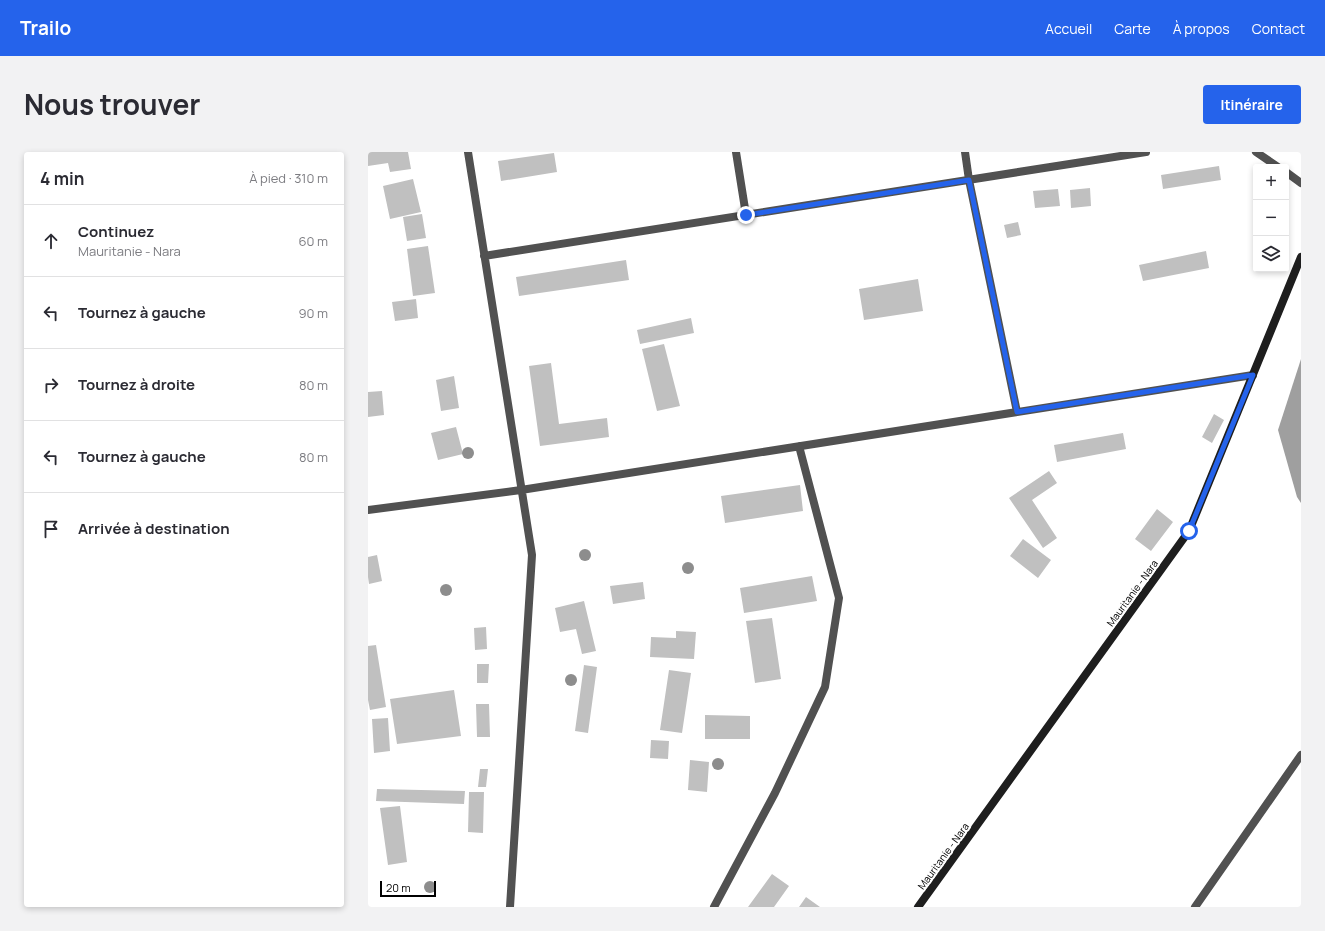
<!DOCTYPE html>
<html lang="fr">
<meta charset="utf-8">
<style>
:root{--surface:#fff;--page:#f2f2f3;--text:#2b2b33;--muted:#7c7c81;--line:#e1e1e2;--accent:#2563eb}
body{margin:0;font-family:Manrope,sans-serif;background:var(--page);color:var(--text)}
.controls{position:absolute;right:12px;top:12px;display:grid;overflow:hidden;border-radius:4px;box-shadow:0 2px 6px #0003}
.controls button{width:36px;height:36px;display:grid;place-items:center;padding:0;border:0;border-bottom:1px solid var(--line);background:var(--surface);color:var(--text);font:20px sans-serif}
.scale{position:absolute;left:12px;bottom:10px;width:56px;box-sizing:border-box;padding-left:4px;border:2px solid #000;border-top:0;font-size:11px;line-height:14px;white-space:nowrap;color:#000;-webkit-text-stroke:3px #fff;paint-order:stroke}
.stop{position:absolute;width:12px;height:12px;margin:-9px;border:3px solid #2563eb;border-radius:50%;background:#fff}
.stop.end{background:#2563eb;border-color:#fff;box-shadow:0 1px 4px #0008}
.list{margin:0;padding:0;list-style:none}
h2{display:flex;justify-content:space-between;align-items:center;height:52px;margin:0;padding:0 16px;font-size:17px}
h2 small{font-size:13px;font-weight:400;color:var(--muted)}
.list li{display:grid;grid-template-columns:26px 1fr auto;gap:12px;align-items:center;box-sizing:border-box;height:72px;padding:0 16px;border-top:1px solid var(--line)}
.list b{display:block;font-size:15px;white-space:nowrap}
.list p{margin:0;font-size:13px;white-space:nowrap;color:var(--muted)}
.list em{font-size:13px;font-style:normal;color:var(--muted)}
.icon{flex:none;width:22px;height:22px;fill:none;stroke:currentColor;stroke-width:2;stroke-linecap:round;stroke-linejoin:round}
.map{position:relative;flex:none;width:933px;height:755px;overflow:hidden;border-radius:4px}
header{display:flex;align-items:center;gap:24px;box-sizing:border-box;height:56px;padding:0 20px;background:var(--accent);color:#fff}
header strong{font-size:19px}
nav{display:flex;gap:22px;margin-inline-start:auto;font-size:14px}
.intro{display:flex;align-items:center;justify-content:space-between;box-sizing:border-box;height:96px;padding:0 24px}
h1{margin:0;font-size:28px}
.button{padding:10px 18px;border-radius:4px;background:var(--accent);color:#fff;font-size:14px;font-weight:700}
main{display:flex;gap:24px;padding:0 24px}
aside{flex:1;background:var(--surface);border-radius:4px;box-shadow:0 2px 6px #0003}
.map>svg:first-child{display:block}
</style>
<header>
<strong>Trailo</strong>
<nav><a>Accueil</a><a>Carte</a><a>À propos</a><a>Contact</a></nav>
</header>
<div class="intro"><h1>Nous trouver</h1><a class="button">Itinéraire</a></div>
<main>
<aside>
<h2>4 min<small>À pied · 310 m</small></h2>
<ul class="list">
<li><svg class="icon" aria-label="ahead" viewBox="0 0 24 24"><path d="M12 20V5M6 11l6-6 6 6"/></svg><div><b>Continuez</b><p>Mauritanie - Nara</p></div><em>60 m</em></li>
<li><svg class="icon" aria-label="left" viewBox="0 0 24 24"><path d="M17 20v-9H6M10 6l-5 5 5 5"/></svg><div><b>Tournez à gauche</b></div><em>90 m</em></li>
<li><svg class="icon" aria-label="right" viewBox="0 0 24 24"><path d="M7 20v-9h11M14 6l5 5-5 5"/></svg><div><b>Tournez à droite</b></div><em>80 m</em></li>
<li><svg class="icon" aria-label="left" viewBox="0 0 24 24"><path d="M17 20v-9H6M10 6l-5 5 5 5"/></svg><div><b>Tournez à gauche</b></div><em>80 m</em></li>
<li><svg class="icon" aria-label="arrive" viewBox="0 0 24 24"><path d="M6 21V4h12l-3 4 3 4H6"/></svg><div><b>Arrivée à destination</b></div></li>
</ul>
</aside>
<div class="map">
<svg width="933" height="755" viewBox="0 0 933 755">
<rect width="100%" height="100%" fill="#fff"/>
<path fill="#9f9f9f" d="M933 207V351L929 345 910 278Z"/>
<path fill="#c0c0c0" d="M0 0H40L43 17 22 20 20 11 0 14Z
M186 1 189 20 133 29 130 9Z
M851 14 853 28 795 37 793 23Z
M45 27 53 60 22 67 15 34Z
M722 36 723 54 703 56 702 38Z
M690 37 692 54 667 56 665 39Z
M54 62 58 86 39 89 35 65Z
M650 70 653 83 639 86 636 73Z
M60 94 67 141 45 144 39 97Z
M838 99 841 116 775 129 771 113Z
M258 108 261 128 151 144 148 125Z
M550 127 555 159 496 168 491 137Z
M48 147 50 166 27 169 24 150Z
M323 166 326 181 272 192 269 178Z
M296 192 312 254 289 259 274 197Z
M183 211 191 272 239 266 241 285 172 294 161 214Z
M86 224 91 256 73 259 68 228Z
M14 239 16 263 0 265V240Z
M846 262 856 268 844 291 834 285Z
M88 275 95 302 70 308 63 281Z
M755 281 758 297 689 310 686 293Z
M681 319 689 331 664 348 689 386 675 396 641 346Z
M432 333 435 359 357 371 353 344Z
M789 357 805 370 783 399 767 387Z
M655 387 683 408 670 426 642 404Z
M9 403 14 429 1 432 0 425V405Z
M444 424 449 449 376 461 372 436Z
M275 430 277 447 245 452 242 434Z
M216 449 228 499 214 502 208 477 192 480 187 456Z
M404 466 413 527 387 531 378 469Z
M118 475 119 497 107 498 106 476Z
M308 479 328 480 326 507 282 505 283 485 308 486Z
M8 493 18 555 2 558 0 548V494Z
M109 512H121L120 531H109Z
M216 513 229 515 220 581 207 579Z
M301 518 323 521 314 581 292 578Z
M86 538 93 584 29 592 22 547Z
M108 552H121L122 585H109Z
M337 563 382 564V587H337Z
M20 566 22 599 6 601 4 567Z
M283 588 301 589 300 607 282 606Z
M322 608 341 610 339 640 320 638Z
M112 617H120L118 635H110Z
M9 637 97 639 96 652 8 649Z
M101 640H116L115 681 100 680Z
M32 654 39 710 20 713 12 656Z
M404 722 421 734 406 755H380Z
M438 745 452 755H431Z"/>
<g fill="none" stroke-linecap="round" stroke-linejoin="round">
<path stroke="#515151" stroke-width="8" d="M100 0 164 403 142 755
M368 0 378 63
M597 0 601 28 649 260
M888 0 910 15
M918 20 933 31
M116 104 778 0
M0 358 153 338 885 223
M346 755 407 641 457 535 471 446 431 294
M827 755 933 603"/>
<path stroke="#1e1e1e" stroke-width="8" d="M550 755 821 379 933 105"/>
</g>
<g fill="#8d8d8d">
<circle cx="100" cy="301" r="6"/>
<circle cx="217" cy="403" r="6"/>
<circle cx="320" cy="416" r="6"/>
<circle cx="78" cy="438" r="6"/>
<circle cx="203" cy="528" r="6"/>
<circle cx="350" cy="612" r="6"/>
<circle cx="62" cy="735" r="6"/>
</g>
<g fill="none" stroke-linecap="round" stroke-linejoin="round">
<path stroke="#2563eb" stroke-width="5" d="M378 63 601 28 649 260 885 223 821 379"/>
</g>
<g text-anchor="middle" stroke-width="4" stroke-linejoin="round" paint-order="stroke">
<g font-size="10" fill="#000" stroke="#fff">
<text transform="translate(764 441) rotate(-54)" y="4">Mauritanie - Nara</text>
<text transform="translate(575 704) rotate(-54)" y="4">Mauritanie - Nara</text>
</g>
</g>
</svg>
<div class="controls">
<button>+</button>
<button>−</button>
<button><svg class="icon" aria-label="layers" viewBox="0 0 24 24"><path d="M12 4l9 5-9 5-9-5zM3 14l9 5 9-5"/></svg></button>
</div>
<div class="scale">20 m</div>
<div class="stop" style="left:821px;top:379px"></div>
<div class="stop end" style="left:378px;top:63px"></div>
</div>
</main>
